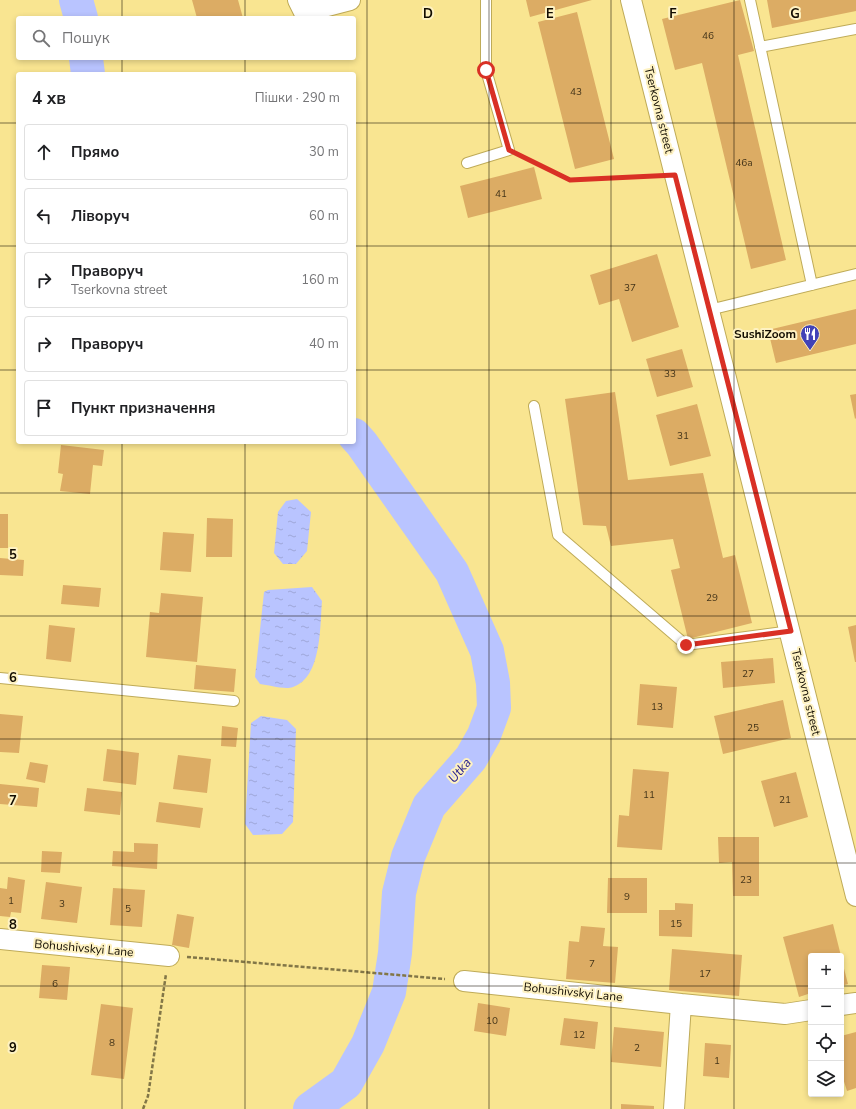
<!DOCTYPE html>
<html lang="uk">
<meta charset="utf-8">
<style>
:root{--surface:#fff;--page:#f2f2f2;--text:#202124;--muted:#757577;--line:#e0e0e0}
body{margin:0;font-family:"Nunito Sans",sans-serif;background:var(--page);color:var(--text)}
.controls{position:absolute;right:12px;bottom:12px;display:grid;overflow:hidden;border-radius:4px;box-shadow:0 2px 6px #0003}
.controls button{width:36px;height:36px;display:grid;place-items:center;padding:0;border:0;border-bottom:1px solid var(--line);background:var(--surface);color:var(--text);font:20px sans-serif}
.stop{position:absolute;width:12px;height:12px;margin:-9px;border:3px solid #d93025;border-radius:50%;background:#fff}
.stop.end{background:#d93025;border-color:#fff;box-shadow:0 1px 4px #0008}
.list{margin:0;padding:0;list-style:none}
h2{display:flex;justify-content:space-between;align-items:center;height:52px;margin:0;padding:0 16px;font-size:17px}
h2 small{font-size:13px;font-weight:400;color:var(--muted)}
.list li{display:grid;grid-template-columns:26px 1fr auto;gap:12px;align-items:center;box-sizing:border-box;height:56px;margin:0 8px 8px;padding:0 8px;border:1px solid var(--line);border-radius:4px}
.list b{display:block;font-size:15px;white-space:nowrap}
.list p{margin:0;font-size:13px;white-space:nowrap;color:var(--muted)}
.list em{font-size:13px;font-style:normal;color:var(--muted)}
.icon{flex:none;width:22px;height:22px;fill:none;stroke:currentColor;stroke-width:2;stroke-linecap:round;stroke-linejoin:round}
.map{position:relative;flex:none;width:856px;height:1109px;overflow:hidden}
.search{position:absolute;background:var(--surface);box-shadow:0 2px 6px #0003;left:16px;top:16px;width:340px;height:44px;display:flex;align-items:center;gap:10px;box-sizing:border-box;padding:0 14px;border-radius:4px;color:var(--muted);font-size:15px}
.panel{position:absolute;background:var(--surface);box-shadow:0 2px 6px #0003;left:16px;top:72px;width:340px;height:372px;border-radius:4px}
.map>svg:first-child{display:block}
</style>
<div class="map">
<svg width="856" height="1109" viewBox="0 0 856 1109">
<defs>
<pattern id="water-ripples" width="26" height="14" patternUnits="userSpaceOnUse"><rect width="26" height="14" fill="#b9c4ff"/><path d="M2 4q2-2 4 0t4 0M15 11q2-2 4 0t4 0" fill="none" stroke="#9ea7d9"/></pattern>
</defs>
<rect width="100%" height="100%" fill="#f9e591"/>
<path fill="url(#water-ripples)" d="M297 499 311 512 307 551 296 564H283L274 553 278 512 286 501Z
M312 587 322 601C320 625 322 678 293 687 285 690 269 685 260 684L255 677 264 592 268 590Z
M261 716 287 720 296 729 293 822 282 834 253 835 245 824 251 723Z"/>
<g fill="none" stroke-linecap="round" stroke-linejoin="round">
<path stroke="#b9c4ff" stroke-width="34" d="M76 0 81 18
M86 58 88 74
M310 1109 346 1083 368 1044 389 992 395 953 399 893 408 857 429 806 471 758 484 735 494 708 493 683 487 651 452 572 362 444 354 435"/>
</g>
<path fill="#dcac64" d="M192 0H238L243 18H197Z
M526 0H592L530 17Z
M740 0 754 51 738 55 786 260 751 269 702 63 675 70 662 19Z
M767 0H856V11L772 28Z
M577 12 614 159 575 169 538 22Z
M534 167 542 199 468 218 460 186Z
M657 254 679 327 632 342 619 299 599 305 590 275Z
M856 309V344L776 363 768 330Z
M682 349 693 387 657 397 646 359Z
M615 392 628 480 703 473 723 558 735 555 752 623 688 639 671 570 680 568 673 539 611 546 606 526 583 525 565 399Z
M856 394V418L855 419 850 395Z
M697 404 711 456 670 466 656 415Z
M61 445 104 450 102 466 93 465 90 494 60 491 63 474 58 473Z
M0 514H8V548H0Z
M207 518 233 519 232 557H206Z
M163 532 194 534 191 572 160 570Z
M0 558 24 560 23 576 0 575Z
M63 585 101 588 99 607 61 604Z
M161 593 203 597 197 662 146 657 150 612 159 613Z
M49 625 75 628 71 662 46 659Z
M856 625V662H855L848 627Z
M773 658 775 683 723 688 721 662Z
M196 665 236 669 234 692 194 689Z
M640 684 677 687 673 728 637 725Z
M783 700 791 738 723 754 714 716Z
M0 714 23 716 19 753 0 752Z
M222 726 238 728 236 747 221 746Z
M107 749 139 753 136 785 103 781Z
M178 755 211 759 207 793 173 789Z
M30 762 48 765 45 783 26 779Z
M633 769 669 772 662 850 617 847 619 815 629 816Z
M796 772 808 817 774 827 761 781Z
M0 784 39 788 37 807 0 804Z
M87 788 122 792 120 815 84 811Z
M159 802 203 808 200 828 156 822Z
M718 837H759V896H733L732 862 719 863Z
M134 843 158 844 157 869 112 866 113 851 134 852Z
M42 851 62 852 60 873 41 872Z
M8 877 25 880 21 913 11 912 10 917 0 916V888L7 889Z
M608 878H647V913H607Z
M46 882 82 887 77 923 41 919Z
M113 888 145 890 142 927 110 925Z
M675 903 693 904 692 937 659 936V910H675Z
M177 914 194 917 189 948 172 945Z
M833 924 841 956H811V993L799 997 783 937Z
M581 926 605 928 603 946 618 947 615 983 566 979 569 941 579 942Z
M672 949 742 955 739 996 669 990Z
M841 957 848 984 841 986Z
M42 965 70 967 67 1000 39 998Z
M478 1003 510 1008 506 1036 474 1031Z
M101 1004 133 1008 124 1079 91 1075Z
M564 1018 598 1022 595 1049 560 1045Z
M614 1027 664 1032 661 1067 611 1062Z
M856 1032V1088L847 1091 841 1072V1036Z
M705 1043 731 1045 729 1078 703 1076Z
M621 1104 654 1106V1109H621Z"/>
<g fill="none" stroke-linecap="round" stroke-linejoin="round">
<defs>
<path id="lane" d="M750 0 812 285
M760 47 856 29
M467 163 509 150 486 70V0
M709 310 856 274
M534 406 558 535 686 645 791 631
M0 678 234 701"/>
<path id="street" d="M298 0 304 12 350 0
M631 0 856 896
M0 939 169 956
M464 981 681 1004
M841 1005 856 1003
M674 1109 681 1004 785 1014 811 1010"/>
</defs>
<use href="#lane" stroke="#bfab58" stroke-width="12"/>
<use href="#street" stroke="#bfab58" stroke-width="22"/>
<path stroke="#827647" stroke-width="2.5" stroke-dasharray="4 2" stroke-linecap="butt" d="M522 156 571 180 655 176
M187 957 445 979
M143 1109 148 1096 166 974"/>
<use href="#lane" stroke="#fff" stroke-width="10"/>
<use href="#street" stroke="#fff" stroke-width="20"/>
</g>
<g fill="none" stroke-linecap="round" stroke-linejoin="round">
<path stroke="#d93025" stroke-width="5" d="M486 70 509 150 570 180 675 175 791 631 686 645"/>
</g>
<path fill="none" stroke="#120c00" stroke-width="1" stroke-opacity="0.55" d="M122 0V18M245 0V18M367 0V1109M489 0V1109M611 0V1109M734 0V1109M122 58V74M245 58V74M0 123H18M354 123H856M0 246H18M354 246H856M0 370H18M354 370H856M122 442V1109M245 442V1109M0 493H856M0 616H856M0 739H856M0 863H856M0 986H811M841 986H856"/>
<defs>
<symbol id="restaurant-pin" viewBox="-11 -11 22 30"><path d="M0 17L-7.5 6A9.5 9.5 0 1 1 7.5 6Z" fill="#4242b7" stroke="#fef2c2"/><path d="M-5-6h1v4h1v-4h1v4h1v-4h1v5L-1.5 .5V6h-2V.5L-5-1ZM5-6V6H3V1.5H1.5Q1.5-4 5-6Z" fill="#fff"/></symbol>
</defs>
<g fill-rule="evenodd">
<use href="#restaurant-pin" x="799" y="323" width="22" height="30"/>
</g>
<g text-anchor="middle" stroke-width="4" stroke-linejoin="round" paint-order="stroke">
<g font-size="10" fill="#443419">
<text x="708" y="39">46</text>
<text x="576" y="95">43</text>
<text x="744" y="166">46а</text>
<text x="501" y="197">41</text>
<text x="630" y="291">37</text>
<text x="670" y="377">33</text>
<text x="683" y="439">31</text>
<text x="712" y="601">29</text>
<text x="748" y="677">27</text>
<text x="657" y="710">13</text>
<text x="753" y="731">25</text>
<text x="649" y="798">11</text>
<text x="785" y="803">21</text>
<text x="746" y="883">23</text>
<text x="627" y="900">9</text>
<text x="11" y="904">1</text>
<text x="62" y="907">3</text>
<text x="128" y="912">5</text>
<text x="676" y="927">15</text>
<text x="592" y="967">7</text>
<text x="705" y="977">17</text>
<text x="55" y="987">6</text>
<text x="492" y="1024">10</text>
<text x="579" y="1038">12</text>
<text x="112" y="1046">8</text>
<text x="637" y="1051">2</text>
<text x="717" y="1064">1</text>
</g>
<g font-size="12" fill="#120c00" stroke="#fef2c2">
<text transform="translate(659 110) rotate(76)" y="4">Tserkovna street</text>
<text transform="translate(806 692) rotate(76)" y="4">Tserkovna street</text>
<text transform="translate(84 948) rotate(5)" y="4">Bohushivskyi Lane</text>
<text transform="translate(573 992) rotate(6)" y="4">Bohushivskyi Lane</text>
</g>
<g font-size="12" font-weight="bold" fill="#120c00" stroke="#fef2c2" text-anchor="end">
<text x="796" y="338">SushiZoom</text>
</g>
<g font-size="13" font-style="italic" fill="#2c2490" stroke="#fef2c2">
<text transform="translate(459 770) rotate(-50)" y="5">Utka</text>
</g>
</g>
<g font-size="13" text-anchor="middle" font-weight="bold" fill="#120c00" stroke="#fef2c2" stroke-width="4" stroke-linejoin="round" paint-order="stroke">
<text x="428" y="18">D</text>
<text x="550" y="18">E</text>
<text x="673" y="18">F</text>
<text x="795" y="18">G</text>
<text x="13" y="559">5</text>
<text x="13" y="682">6</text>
<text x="13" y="805">7</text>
<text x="13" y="929">8</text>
<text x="13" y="1052">9</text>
</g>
</svg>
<div class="controls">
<button>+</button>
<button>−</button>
<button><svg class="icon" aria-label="locate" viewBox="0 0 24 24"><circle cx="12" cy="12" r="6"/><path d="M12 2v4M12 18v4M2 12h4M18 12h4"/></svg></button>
<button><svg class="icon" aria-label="layers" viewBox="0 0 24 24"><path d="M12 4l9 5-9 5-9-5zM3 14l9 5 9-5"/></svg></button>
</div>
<div class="stop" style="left:486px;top:70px"></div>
<div class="stop end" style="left:686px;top:645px"></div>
<div class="search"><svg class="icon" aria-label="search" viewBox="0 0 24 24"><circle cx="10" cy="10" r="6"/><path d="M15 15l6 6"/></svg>Пошук</div>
<section class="panel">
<h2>4 хв<small>Пішки · 290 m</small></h2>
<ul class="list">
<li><svg class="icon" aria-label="ahead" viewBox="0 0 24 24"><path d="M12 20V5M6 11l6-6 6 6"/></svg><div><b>Прямо</b></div><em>30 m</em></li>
<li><svg class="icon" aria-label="left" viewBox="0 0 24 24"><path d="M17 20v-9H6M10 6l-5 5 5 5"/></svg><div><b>Ліворуч</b></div><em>60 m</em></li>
<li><svg class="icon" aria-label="right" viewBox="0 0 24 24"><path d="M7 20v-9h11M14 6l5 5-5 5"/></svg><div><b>Праворуч</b><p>Tserkovna street</p></div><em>160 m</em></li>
<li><svg class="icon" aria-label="right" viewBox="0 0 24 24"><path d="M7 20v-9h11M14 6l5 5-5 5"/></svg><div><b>Праворуч</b></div><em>40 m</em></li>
<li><svg class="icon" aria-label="arrive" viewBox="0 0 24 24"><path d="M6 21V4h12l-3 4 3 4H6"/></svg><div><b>Пункт призначення</b></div></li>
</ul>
</section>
</div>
